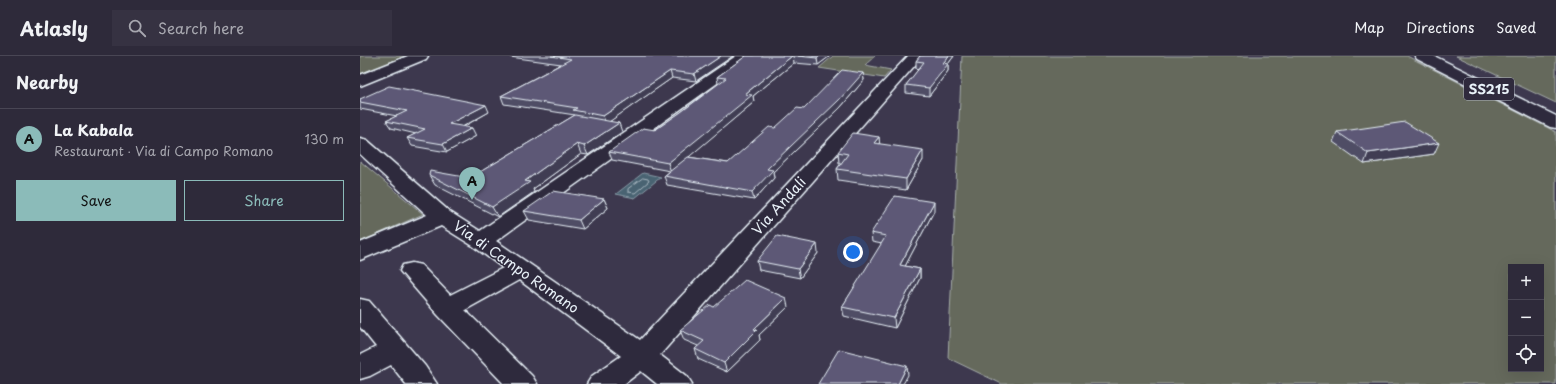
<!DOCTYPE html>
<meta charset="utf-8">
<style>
:root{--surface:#2e2a3a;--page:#363242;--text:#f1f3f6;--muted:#a7a7af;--line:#494654;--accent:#8bbbb9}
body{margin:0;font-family:"Playpen Sans",sans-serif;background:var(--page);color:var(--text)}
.controls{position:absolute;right:12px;bottom:12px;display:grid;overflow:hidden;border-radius:0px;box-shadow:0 4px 16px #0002}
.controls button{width:36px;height:36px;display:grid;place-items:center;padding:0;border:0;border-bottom:1px solid var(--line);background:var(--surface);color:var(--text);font:20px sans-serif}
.you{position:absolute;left:493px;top:196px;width:14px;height:14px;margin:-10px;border:3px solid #fff;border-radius:50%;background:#1a73e8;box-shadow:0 0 0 6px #1a73e833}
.badge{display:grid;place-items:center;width:26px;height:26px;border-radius:50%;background:var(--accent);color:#111;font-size:13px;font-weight:700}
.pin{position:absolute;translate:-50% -33px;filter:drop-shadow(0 1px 2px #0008)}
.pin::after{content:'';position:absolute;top:21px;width:14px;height:12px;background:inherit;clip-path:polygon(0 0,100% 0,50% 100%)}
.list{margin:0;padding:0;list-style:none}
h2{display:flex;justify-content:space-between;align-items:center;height:52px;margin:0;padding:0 16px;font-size:17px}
h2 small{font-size:13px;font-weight:400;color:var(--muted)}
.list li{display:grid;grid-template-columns:26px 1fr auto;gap:12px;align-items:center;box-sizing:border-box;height:60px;padding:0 16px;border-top:1px solid var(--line)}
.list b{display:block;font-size:15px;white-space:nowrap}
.list p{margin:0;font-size:13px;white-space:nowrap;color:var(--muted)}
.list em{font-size:13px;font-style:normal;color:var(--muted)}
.actions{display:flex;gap:8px;padding:12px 16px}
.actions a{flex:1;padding:9px 0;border:1px solid var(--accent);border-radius:0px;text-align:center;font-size:14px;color:var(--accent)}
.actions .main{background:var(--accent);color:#111}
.icon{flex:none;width:22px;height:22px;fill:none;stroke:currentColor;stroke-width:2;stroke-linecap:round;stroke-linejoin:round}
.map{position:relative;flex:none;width:1196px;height:328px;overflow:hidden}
header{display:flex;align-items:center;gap:24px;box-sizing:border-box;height:56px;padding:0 20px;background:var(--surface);border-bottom:1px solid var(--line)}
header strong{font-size:19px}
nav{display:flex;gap:22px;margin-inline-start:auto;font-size:14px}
.search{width:280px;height:36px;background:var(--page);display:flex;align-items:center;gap:10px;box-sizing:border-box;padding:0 14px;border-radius:0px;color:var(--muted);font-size:15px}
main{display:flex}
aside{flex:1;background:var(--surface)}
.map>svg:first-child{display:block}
</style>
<header>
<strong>Atlasly</strong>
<div class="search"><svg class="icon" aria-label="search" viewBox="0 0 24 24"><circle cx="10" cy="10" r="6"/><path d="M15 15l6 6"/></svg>Search here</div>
<nav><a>Map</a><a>Directions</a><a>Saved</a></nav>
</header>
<main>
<aside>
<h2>Nearby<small></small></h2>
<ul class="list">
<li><span class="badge">A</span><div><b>La Kabala</b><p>Restaurant · Via di Campo Romano</p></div><em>130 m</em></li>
</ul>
<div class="actions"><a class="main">Save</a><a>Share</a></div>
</aside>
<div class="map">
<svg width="1196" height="328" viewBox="0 0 1196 328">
<rect width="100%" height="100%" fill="#3d384e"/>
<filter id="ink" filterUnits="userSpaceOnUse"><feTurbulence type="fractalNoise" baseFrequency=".025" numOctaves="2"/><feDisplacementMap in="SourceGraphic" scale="8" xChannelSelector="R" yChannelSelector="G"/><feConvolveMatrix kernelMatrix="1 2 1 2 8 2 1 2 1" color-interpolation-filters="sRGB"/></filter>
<g filter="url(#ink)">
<path fill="#65695b" stroke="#a6adaa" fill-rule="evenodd" d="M0 0H49L0 20Z
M473 0H515L505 9 531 14 524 22 459 12Z
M602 0H1047L1196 76V328H642L588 302ZM1151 211H1181V313H1151Z
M1096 0H1196V47Z
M0 105 63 158 0 186Z"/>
<path fill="#4a6372" stroke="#899ca8" d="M283 117 301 121 275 142 256 138Z"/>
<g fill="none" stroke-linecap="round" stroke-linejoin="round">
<path stroke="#a9b8c2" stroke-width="1" d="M283 122 288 123 289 125 275 137 268 136V133Z"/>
<defs>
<path id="minor" d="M48 0H68L66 3 0 30V19Z
M376 0H393L391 3 136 185 280 284 548 0H563L300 299 327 320 332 328H297L281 315 264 328H227L232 320 261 300 159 224 105 254 172 320 177 328H144L78 259 40 215 43 209 52 207 61 209 90 239 143 212 113 190 81 170 0 204V187L67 159 0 98V82L7 84 90 156 120 175Z
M0 243 9 245 65 310 77 328H46L31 309 10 320 0 323V299L16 291 0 271Z"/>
<path id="major" d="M1055 0H1074L1196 60V72L1190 71 1057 3Z"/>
</defs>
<use href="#minor" stroke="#e8f1f8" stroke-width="3"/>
<use href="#major" stroke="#e8f1f8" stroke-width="3"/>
<use href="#minor" fill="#2f2a3d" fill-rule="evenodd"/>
<use href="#major" fill="#2f2a3d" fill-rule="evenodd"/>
</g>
<path fill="#504d65" stroke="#e8f1f8" d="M150 0H373L336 25 312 22 250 65 262 76 228 99 221 98 173 133 174 136 138 161 75 129 69 119 110 122 215 59 144 48 141 40 201 8 150 1Z
M386 0H470L458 9 434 7 393 40 394 46 328 101 368 107 415 72 444 53 503 17 504 24 480 52 413 116 414 122 394 144 307 129 304 120 310 115 252 104 249 96 295 74 321 56 358 28 357 21Z
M560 0H594L588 8V15L569 40 546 37V29L559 13 556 12V5Z
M0 43 129 56 103 71 116 80 87 96 52 90 47 82 56 78 31 72 26 65 37 60 0 53Z
M977 76 1074 98 1004 108 973 86Z
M519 81V88L563 104 546 134 478 124 477 113 481 107H479L478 96Z
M244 143 248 152 223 173 169 164 164 155Z
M574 155 545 210 560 213V222L535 272 484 260 482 251 522 188 512 186 511 177Z
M458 197 440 222 399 214 397 205Z
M354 251H428L399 279 400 284 367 316 338 303 335 293 338 290 324 284 320 274Z"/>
<path fill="#413e53" stroke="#e8f1f8" d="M361 0H373L336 25 334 18Z
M432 0H433L434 7 393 40 394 46 311 116 308 107 385 38Z
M460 0H470L458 9 457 2Z
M589 0H594L588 8V15L569 40V32L583 7Z
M310 15 312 22 246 68 243 60Z
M503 17 504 24 480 52 413 116 414 122 394 144 392 136 407 113Z
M126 49 129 56 93 76 89 68Z
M259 67 262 76 228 99 224 90Z
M112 72 116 80 87 96 83 88Z
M519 81 520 91 514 87Z
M1079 87 1074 98 1004 108 1008 97Z
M217 88 221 98 173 133 174 136 138 161 132 151 165 125Z
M563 94V104L546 134V123Z
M244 143 248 152 223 173 219 164Z
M574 146V155L541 218 540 209Z
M457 188 458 197 440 222 438 213Z
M560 213V222L535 272 534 262Z
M426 242 428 251 399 279 400 284 367 316 364 307 394 273Z
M547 310 548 319 543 328H538Z"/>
<path fill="#5d5976" stroke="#e8f1f8" d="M191 0H361L334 18 310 15 243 60 213 54 217 52 141 40 211 3Z
M386 0H432L385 38 392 39 308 107 249 96 283 72 295 74 321 56 366 22 357 21Z
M438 0H460L457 2Z
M560 0H589L583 7 588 8 569 32 546 29 564 6 556 5Z
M482 14 503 17 479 44 407 113 413 114 392 136 304 120 328 101 368 107 409 71 415 72 437 52 444 53Z
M29 30 126 49 89 68 112 72 83 88 47 82 65 73 26 65 47 55 0 46V43Z
M215 59 259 67 224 90 217 88 165 125 170 126 132 151 69 119 70 115 110 122Z
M1045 66 1079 87 1008 97 977 76Z
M493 77 519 81 514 87 563 94 546 123 477 113 488 98 478 96Z
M193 135 244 143 219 164 164 155Z
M535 140 574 146 540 209 560 213 534 262 482 251 526 180 511 177Z
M417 180 457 188 438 213 397 205Z
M385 224 426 242 394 273 397 274 364 307 335 293 344 285 320 274 350 249 354 251Z
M479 293 547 310 538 328H458Z"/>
</g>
<g text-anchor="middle" stroke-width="3" stroke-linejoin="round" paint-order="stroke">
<rect fill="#2f2a3d" stroke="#b0b5c0" stroke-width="1" x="1104" y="22" width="50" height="22" rx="3"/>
<g font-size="13" font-weight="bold" fill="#e8f1f8">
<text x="1129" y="38">SS215</text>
</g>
<g font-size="14" fill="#e8f1f8" stroke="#2f2a3d">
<text transform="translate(419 150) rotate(-48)" y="5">Via Andali</text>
<text transform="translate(156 211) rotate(35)" y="5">Via di Campo Romano</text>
</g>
</g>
</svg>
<div class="controls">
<button>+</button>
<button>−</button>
<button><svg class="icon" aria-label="locate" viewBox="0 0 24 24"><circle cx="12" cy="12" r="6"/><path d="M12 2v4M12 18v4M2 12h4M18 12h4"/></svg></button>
</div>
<div class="you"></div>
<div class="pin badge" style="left:112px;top:144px">A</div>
</div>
</main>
